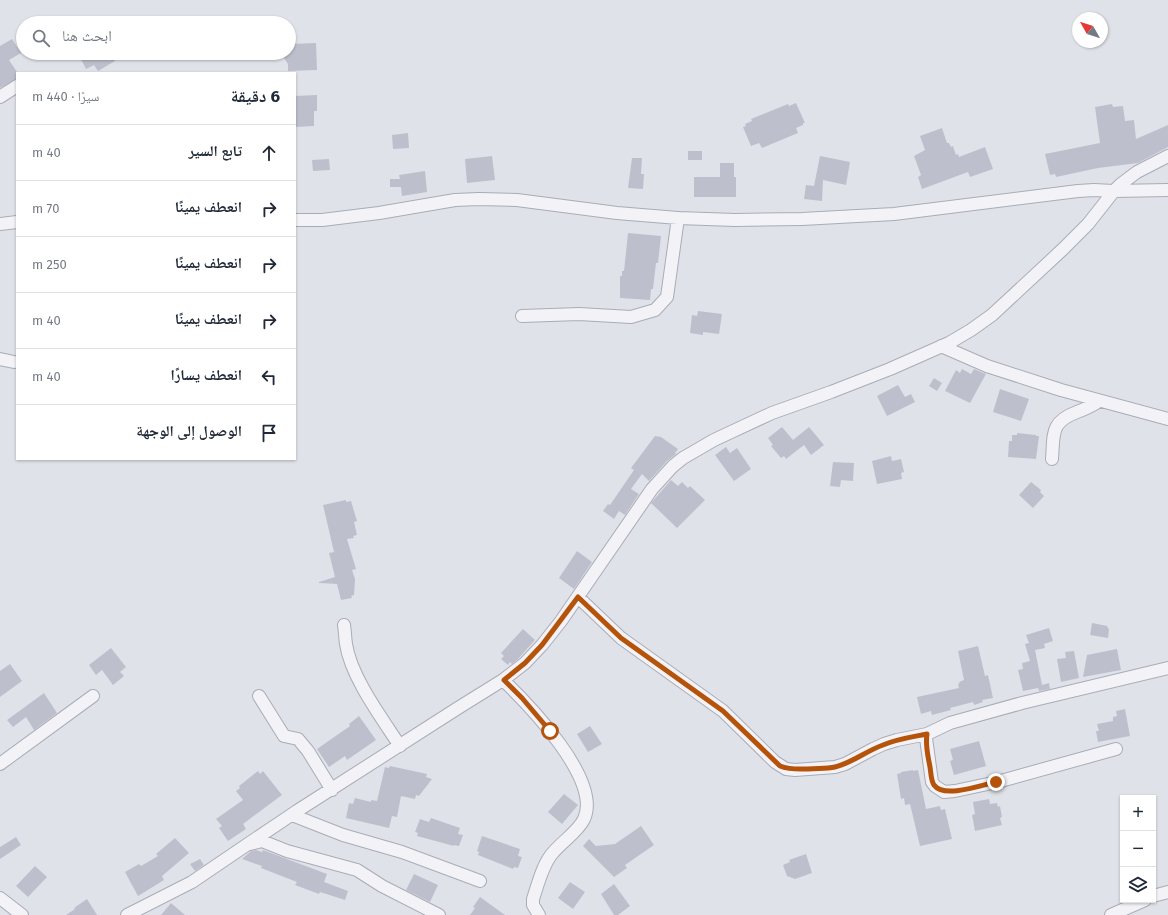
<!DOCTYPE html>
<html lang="ar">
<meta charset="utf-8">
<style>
:root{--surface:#fff;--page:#f6f6f7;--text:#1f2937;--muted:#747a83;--line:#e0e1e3}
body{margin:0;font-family:"Fira Sans","Noto Naskh Arabic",sans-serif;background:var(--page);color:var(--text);direction:rtl}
.controls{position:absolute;right:12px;bottom:12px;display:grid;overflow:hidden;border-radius:0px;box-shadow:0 1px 3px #0004}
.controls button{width:36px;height:36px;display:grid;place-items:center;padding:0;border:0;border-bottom:1px solid var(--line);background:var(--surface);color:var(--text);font:20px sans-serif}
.compass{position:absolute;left:1072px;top:12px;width:36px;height:36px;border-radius:50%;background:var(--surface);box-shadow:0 1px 3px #0004;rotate:309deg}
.stop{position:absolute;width:12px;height:12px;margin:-9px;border:3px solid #b45309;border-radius:50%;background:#fff}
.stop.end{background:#b45309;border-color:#fff;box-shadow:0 1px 4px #0008}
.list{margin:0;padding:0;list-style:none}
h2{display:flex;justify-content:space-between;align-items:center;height:52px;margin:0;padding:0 16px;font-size:17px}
h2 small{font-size:13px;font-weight:400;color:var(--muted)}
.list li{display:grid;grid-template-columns:26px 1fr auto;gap:12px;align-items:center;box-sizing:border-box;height:56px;padding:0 16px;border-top:1px solid var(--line)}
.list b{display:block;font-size:15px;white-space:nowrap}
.list em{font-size:13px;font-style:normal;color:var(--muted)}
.icon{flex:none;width:22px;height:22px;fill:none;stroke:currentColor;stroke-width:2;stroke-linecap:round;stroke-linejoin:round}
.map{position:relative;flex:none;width:1168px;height:915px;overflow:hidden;direction:ltr}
.search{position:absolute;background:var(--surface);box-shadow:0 1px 3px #0004;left:16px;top:16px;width:280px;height:44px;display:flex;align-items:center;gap:10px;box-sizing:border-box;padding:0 14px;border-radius:22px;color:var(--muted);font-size:15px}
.panel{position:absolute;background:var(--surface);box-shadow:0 1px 3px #0004;left:16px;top:72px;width:280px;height:388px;border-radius:0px;direction:rtl}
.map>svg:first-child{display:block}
</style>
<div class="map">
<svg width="1168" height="915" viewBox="0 0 1168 915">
<rect width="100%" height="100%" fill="#e0e2e9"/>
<path fill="#bdc0cc" d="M12 39 21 53 9 60 17 72V79L0 88V46Z
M316 43 317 70 288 71V64L284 58 287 53H289V44Z
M87 53H111L115 61 98 71 94 65 86 69 80 57Z
M317 95V111H314V126L295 127V96Z
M796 103 805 123H803V125L796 128 798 133 762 148 759 143 751 146 743 127 746 126 745 124 752 121 751 119 788 104 789 106Z
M1112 104 1113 107 1123 106 1125 121 1134 120 1136 139 1168 125V147L1138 163 1098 168 1056 177 1055 174 1050 175 1045 154 1100 143 1095 107Z
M942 128 947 143H949L951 147 953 146 956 155 958 154 959 157 985 147 993 169 970 177 968 172 922 189 918 177 921 175 914 156 925 150 920 136Z
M408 133 409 148 393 149 392 135Z
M688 151H702V160H688Z
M492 156 495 180 467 183 465 159Z
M820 156 850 162 846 185 823 180 822 201 804 199 806 185 814 186Z
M632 158H642L641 174H644L643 189 628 188Z
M329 159 330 170 313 171 312 160Z
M720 163H734V177H736V197H694V177H720Z
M425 171 427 192 402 196 401 187H390V179H400L399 175Z
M628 233 661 236 658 263H656L653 289H651L650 300 620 298V276H622V271H624Z
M698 311 722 314 719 334 703 332V335L690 333 692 315 697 316Z
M962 369 971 374 974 369 986 374 970 403 945 391 956 370 960 373Z
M934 378 942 383 937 391 929 386Z
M898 385 905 397 911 394 915 402 887 416 877 396Z
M1000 389 1029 399 1021 421 993 412Z
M782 427 793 440 809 427 824 445 811 455 804 445 786 459 784 456 781 458 771 446 773 445 768 438Z
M1017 433 1036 435V436H1039L1036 459 1008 457 1009 441H1012V435H1017Z
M655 436 661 437 678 449 675 453 676 454 667 461 649 481 642 474 631 489 639 494 625 515 619 511 614 519 603 511 608 504 610 505 634 470 631 468Z
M726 447 730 453 737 448 751 469 734 481 715 455Z
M891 456 892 461 901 459 904 472 901 473 902 479 877 484 872 461Z
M833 462 854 463 853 481 841 480 840 487 830 486Z
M671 480 678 486 682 482 688 488 690 486 705 500 677 528 651 503Z
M1031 482 1041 490 1040 492 1044 496 1033 508 1019 495Z
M346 500V502L351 501 357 521 354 522 357 535 353 536 354 538 347 539 356 569 352 570 355 579 354 595 351 596 352 598 341 600 337 584 319 583V582L335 577 329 553 334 552 323 505Z
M577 551 592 562 574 589 559 578Z
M1092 623 1107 626 1109 630 1108 638 1090 635Z
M1049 628 1053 641 1044 644 1045 648 1035 650 1042 685 1049 683 1050 689 1039 691 1038 688 1023 691 1018 670 1023 669 1022 663 1030 661 1025 644 1029 643 1026 635Z
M523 629 535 640 518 659 512 664 510 662 508 665 501 659 504 656 501 653Z
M978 646 985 676 988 675 993 698 982 700 983 702 974 705 973 702 950 708 951 710 932 715 931 711 921 714 917 697 959 688 958 684 960 683 959 682 964 680 958 651Z
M111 648 126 667 120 672 124 676 113 685 102 670 96 675 89 665Z
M1117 649 1121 670 1083 677 1087 655Z
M1074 651 1079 678 1061 682 1057 659 1066 658 1065 652Z
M10 664 22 681 0 697V671Z
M44 693 57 713 34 730 26 717 13 727 7 720Z
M1125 709 1130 736 1098 742 1096 731H1099L1097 724 1113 721V717L1117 716 1116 711Z
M359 716 376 740 347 760 345 756 329 767 317 749 350 726 349 724Z
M590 726 602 744 588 752 577 734Z
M979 741 986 766 954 775 950 761 953 760 950 749Z
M390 766 427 774 426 777 432 779 419 796 416 795 415 799 401 796 397 817 392 816 389 828 346 818 349 803 353 804 355 798 371 802V800L377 801 385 767 389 768Z
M913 770V771L918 770 926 809 940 806 941 810 945 809 952 839 920 846 910 804 905 805 904 798 901 799 897 774 901 773V772Z
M258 771 260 774 263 771 282 795 243 824 246 829 228 841 219 828 222 826 216 819 243 800 236 791 240 788 239 786Z
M564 794 578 805 562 824 548 812Z
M989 799 990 804 997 803 998 807 1000 806 1002 817 1000 818 1002 825 975 831 972 815 975 814 973 802Z
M431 818 460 828 458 834 463 835 459 846 454 845V846L417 836 418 833 415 832 420 819 429 822Z
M641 826 654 845 625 865 627 868 614 877 583 846 589 839 596 846 615 844Z
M482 836 520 849 518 856 522 857 518 868 514 867 513 869 478 855 479 852 477 851Z
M16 837 21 845 0 859V847Z
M175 838 189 853 162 876 164 880 138 896 125 872 139 864 141 866 158 856 156 854Z
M256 850 262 852 263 850 327 874 324 882 348 891 345 900 320 892 319 894 295 885 297 882 261 868 262 866 242 859 251 851Z
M806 854 812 873 795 879 787 876 783 865 790 862 789 860Z
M200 859 204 865 195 871 190 864Z
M35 866 47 877 28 897 16 886Z
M414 874 438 885 430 902 406 890Z
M570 882 585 892 573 909 558 898Z
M614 884 630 906 618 915H614L601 894Z
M480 897 505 915H470L475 908 473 907Z
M87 899 97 915H66L75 909 74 908Z
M171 903 185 915H161Z"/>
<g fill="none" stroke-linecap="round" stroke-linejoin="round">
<defs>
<path id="minor" d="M0 97 17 86
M295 220H322L379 213 455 200 479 199 517 200 617 213 678 218 735 220 802 219 894 214 1078 191 1094 190 1114 191 1168 190
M0 224 17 222
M522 316 579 314 631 317 655 310 667 297 678 218
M941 346 987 366 1061 390 1168 419
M0 359 14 362
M1052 459C1054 434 1050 422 1077 412 1085 409 1092 406 1099 401
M578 597 621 638 723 711 775 762 786 769 795 770 835 767 845 764 873 749 884 744 897 740 927 734
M344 625C345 631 345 637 346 644 351 677 381 717 400 746
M503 680C529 705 602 780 584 819 578 832 561 842 551 855 542 867 538 884 533 899V905L539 915
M259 696 284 736 298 739 308 751 332 790
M1116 749 997 782 955 791 944 792 935 786 932 782 926 738 927 734 950 723 1022 703 1168 668
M0 764 93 696
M292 815 343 835 402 852 480 881
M250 844 262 841 287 851 357 870 382 886 439 915
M1153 896 1168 892
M0 898 22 915
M127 915 192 882 245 846 297 811 458 708 503 680 525 663 542 645 561 621 652 489 673 466 683 458 714 440 772 413 831 392 890 369 949 343 971 330 992 315 1063 249 1088 224 1114 191 1121 184 1137 172 1168 156
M1111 915 1145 900"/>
</defs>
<use href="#minor" stroke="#a9acb7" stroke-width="14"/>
<use href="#minor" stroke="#f3f3f7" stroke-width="12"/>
</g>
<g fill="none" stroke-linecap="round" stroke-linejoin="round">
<path stroke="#b45309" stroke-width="5" d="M550 731 522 698 504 680 525 663 542 645 578 597 621 638 723 711 780 766C790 770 798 769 808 769 817 768 826 769 835 767 852 763 866 751 883 745 897 739 912 737 927 734 925 745 928 756 930 767 931 773 931 781 934 785 944 799 982 785 996 782"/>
</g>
</svg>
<div class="controls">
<button>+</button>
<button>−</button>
<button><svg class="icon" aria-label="layers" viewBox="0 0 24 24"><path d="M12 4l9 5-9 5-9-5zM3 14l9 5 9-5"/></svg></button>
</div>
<svg class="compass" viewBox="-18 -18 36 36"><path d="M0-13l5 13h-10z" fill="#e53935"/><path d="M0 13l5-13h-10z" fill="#747a83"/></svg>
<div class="stop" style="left:550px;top:731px"></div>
<div class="stop end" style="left:996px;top:782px"></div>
<div class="search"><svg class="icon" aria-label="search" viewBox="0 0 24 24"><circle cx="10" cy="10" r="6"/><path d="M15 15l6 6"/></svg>ابحث هنا</div>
<section class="panel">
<h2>6 دقيقة<small>سيرًا · 440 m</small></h2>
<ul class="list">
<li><svg class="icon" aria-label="ahead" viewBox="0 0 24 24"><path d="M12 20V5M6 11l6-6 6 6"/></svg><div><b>تابع السير</b></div><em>40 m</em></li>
<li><svg class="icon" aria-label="right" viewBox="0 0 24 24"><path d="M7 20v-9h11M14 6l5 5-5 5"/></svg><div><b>انعطف يمينًا</b></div><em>70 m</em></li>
<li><svg class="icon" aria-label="right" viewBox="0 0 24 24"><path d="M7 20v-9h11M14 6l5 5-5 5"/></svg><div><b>انعطف يمينًا</b></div><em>250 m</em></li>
<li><svg class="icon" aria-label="right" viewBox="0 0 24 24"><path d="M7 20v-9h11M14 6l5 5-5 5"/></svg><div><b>انعطف يمينًا</b></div><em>40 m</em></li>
<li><svg class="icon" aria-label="left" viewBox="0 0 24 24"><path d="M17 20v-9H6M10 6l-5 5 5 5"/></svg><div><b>انعطف يسارًا</b></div><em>40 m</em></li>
<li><svg class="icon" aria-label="arrive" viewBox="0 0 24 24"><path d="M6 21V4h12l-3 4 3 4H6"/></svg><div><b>الوصول إلى الوجهة</b></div></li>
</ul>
</section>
</div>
